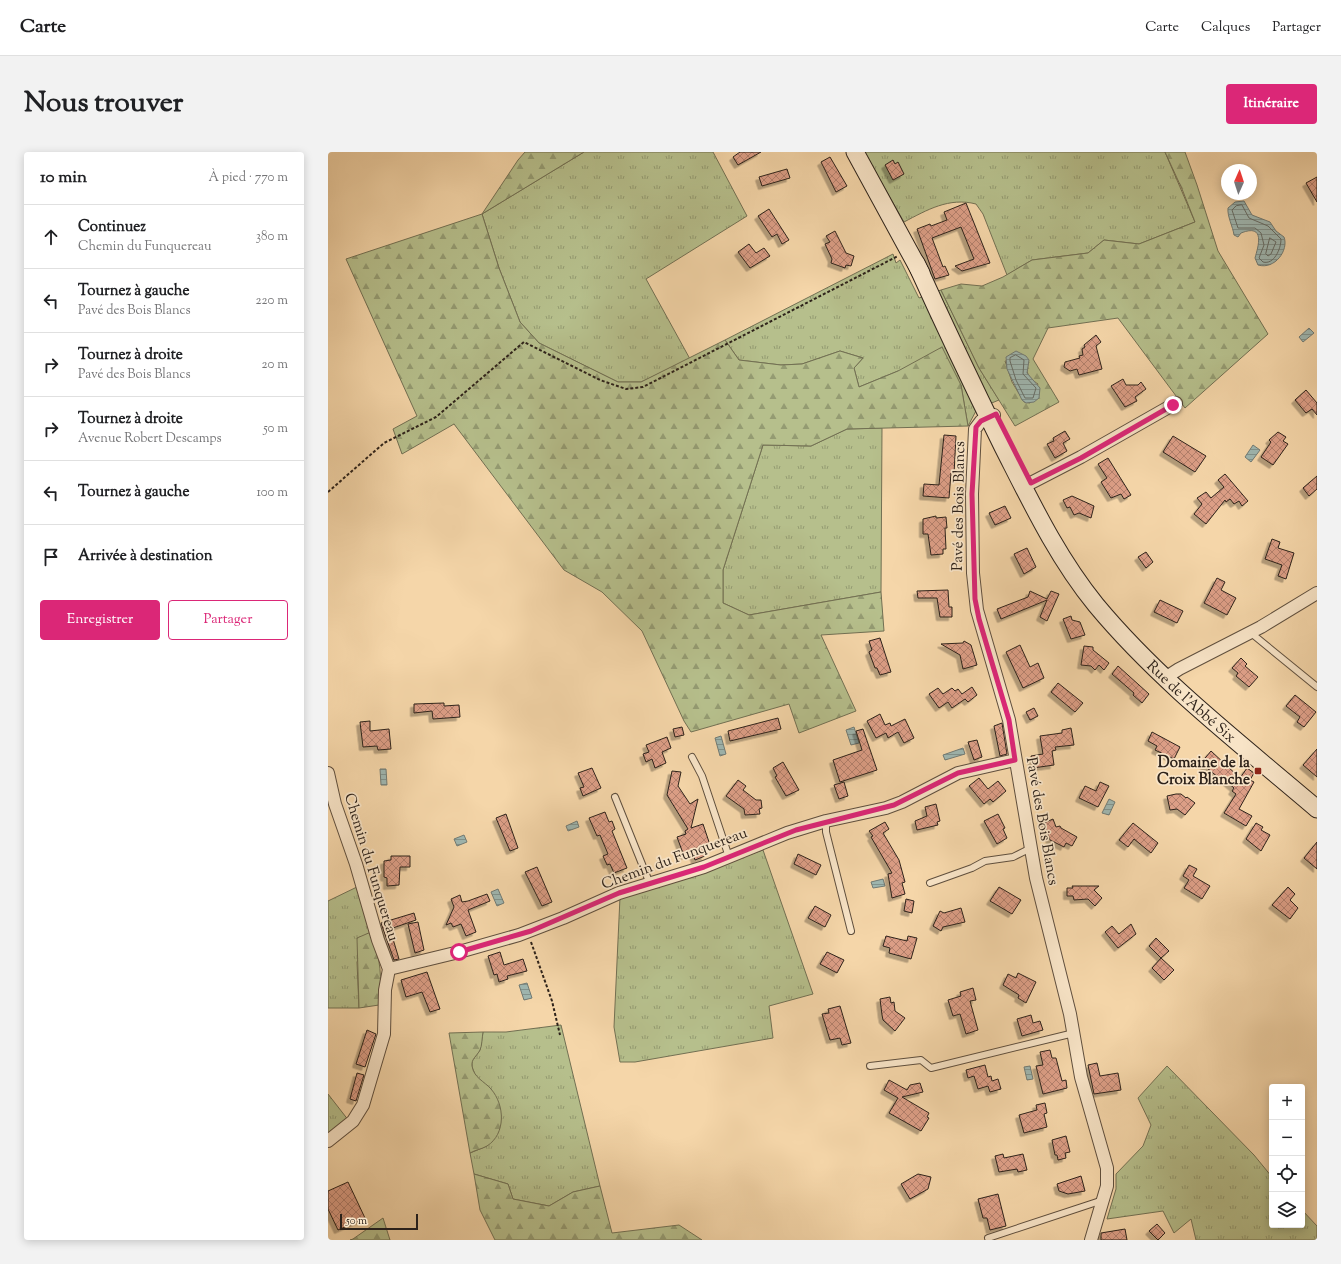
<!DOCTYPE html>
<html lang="fr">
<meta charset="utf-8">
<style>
:root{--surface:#fff;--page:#f2f2f2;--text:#202124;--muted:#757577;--line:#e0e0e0;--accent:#db2777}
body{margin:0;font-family:"Sorts Mill Goudy",serif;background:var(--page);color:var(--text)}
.controls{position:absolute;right:12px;bottom:12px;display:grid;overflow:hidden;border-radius:4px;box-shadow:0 2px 10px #0003}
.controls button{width:36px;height:36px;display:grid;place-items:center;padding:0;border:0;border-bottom:1px solid var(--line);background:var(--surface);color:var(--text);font:20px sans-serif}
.compass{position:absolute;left:893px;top:12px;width:36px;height:36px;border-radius:50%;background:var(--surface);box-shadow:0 2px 10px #0003;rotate:3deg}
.scale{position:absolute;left:12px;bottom:10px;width:78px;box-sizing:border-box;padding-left:4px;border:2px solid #2d221a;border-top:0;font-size:11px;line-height:14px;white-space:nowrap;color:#2d221a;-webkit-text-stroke:3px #f8e4c7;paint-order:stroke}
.stop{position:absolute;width:12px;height:12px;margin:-9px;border:3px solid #db2777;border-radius:50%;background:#fff}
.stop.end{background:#db2777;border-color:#fff;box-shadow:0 1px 4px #0008}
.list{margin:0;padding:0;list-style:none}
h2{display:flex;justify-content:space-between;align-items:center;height:52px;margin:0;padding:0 16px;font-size:17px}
h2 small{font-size:13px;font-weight:400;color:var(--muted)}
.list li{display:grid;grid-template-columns:26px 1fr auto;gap:12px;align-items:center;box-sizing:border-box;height:64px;padding:0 16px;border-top:1px solid var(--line)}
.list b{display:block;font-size:15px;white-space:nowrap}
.list p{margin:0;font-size:13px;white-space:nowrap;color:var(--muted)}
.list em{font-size:13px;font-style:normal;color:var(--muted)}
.actions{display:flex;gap:8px;padding:12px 16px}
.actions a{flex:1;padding:9px 0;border:1px solid var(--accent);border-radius:4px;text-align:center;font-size:14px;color:var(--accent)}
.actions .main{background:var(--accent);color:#fff}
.icon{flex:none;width:22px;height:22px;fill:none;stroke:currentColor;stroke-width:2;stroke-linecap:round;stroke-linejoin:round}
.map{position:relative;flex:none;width:989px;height:1088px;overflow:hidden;border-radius:4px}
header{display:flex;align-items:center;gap:24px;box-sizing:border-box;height:56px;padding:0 20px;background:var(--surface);border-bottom:1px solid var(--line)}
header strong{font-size:19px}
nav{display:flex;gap:22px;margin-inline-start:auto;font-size:14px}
.intro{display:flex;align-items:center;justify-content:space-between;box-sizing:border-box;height:96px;padding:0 24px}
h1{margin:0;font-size:28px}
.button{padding:10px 18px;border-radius:4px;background:var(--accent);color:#fff;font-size:14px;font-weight:700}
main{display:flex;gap:24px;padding:0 24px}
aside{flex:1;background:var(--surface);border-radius:4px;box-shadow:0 2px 10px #0003}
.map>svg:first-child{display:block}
</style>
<header>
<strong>Carte</strong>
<nav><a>Carte</a><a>Calques</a><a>Partager</a></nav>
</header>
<div class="intro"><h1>Nous trouver</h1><a class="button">Itinéraire</a></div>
<main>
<aside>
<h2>10 min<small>À pied · 770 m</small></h2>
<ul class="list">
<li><svg class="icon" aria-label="ahead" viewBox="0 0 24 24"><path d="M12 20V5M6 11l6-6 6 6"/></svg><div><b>Continuez</b><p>Chemin du Funquereau</p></div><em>380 m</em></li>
<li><svg class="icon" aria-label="left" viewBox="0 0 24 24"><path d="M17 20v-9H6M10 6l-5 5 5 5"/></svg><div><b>Tournez à gauche</b><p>Pavé des Bois Blancs</p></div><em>220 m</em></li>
<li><svg class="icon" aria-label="right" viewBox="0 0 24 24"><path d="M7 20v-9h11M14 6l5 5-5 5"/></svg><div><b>Tournez à droite</b><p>Pavé des Bois Blancs</p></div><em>20 m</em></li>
<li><svg class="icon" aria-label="right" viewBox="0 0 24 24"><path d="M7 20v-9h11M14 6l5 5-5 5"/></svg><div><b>Tournez à droite</b><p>Avenue Robert Descamps</p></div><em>50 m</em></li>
<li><svg class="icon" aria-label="left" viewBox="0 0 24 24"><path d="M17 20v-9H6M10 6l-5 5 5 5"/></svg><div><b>Tournez à gauche</b></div><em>100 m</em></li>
<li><svg class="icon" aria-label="arrive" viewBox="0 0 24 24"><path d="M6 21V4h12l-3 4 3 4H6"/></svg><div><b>Arrivée à destination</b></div></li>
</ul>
<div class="actions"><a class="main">Enregistrer</a><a>Partager</a></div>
</aside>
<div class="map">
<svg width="989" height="1088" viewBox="0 0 989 1088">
<defs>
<pattern id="grass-tufts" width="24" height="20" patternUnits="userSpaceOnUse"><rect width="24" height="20" fill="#b6bf8c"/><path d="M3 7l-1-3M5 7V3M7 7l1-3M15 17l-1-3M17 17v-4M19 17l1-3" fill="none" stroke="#949b72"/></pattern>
<pattern id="forest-firs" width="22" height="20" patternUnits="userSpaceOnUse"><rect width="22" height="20" fill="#b6bf8c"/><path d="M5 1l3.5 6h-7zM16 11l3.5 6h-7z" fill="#949b72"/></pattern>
<pattern id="water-rules" width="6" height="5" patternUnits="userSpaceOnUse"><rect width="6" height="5" fill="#9fb7b1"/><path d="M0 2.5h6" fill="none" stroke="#82948f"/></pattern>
<pattern id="building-cross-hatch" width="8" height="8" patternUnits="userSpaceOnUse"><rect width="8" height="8" fill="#dc9e86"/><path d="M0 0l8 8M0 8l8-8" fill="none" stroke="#b3806d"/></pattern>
<filter id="shadow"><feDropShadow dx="-3.5" dy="3.5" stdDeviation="0" flood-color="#0004"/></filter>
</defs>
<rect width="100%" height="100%" fill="#f5d6a9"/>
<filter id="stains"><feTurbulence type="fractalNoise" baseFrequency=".005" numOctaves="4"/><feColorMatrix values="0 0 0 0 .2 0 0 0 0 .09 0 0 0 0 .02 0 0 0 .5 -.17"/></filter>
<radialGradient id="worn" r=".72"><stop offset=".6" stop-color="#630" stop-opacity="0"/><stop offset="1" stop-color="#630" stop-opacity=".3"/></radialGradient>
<path fill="url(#grass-tufts)" stroke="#727053" d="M256 0H385L419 64 318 127 362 207 313 230H290L211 191 192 170 171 116 154 62Z
M536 0H837L867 70 811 92 776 88 760 101 704 108 679 123 655 62 648 52C621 45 599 58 576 70Z
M565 102 568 111 572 108 591 146 613 138 651 216 671 248 649 257 640 274 633 233 570 219 531 235 526 216 535 206 512 199 474 212 453 213 411 208 397 188Z
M554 276 553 440 421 463 395 451V418L435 293 483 294 519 277Z
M435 698 485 842 441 854 445 886 307 910H292L286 875 292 745 363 723Z
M31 734 43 780 29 810 31 856H0V749Z
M233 873 272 1034 245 1040 221 1054 185 1047 180 1032 146 1022 142 1001 159 994 163 937 148 925 144 915V909L152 898 155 880H178Z
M839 914 926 1003 944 1025V1073H974V1058L989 1074V1086L987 1088H868L863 1067 846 1081 835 1059 779 1067 788 1037V1022L815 994 823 973 810 946Z
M0 942 21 969 0 984Z"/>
<path fill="url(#forest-firs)" stroke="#727053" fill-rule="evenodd" d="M197 0H256L154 62 171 116 192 170 211 191 290 230H313L397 188 411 208 453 213 474 212 512 199 535 206 526 216 531 235 570 219 614 195 633 233 640 274 519 277 483 294 435 293 395 418V451L421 463 553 440 556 479 493 483 528 559 471 581 461 552 363 580 356 569 314 479 274 440 236 418 126 272 74 302 65 277 89 264 18 107 154 62 190 8Z
M837 0H857L869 33 890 99 940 182 857 256 790 166 720 176 705 207 731 250 687 274 651 216 613 138 633 132 654 134 675 125 704 108 760 101 776 88 811 92 867 70 854 37ZM677 209 701 210C696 220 701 226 710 232L702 251 696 250 684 230Z
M43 780C53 809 54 823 51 853L31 856 29 786Z
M155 880C154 886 154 894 152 898 149 904 143 907 144 914 146 926 156 929 163 937 177 953 178 982 159 994 154 997 147 998 142 1001L121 881Z
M146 1022 180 1032 185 1047 221 1054 245 1040 272 1034 284 1081 351 1073 374 1088H167L152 1058Z
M55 1066 62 1088H22L25 1087Z"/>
<path fill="url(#water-rules)" stroke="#717b75" d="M916 49 924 63 942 70 948 79 956 85C961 98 947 118 930 113L927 106C930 95 938 71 913 81L910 85 906 83C905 75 899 64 900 56L907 50Z
M981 176 986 181 975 190 971 185Z
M688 199 698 204 701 208 699 221 712 236 711 246 706 250 698 251 694 248 679 217 678 205Z
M925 293 932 298 923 310 917 305Z
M526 575 531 591 523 593 518 578Z
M393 584 398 602 392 604 387 586Z
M635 596 637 602 617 608 615 603Z
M52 617H58L59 633H53Z
M781 647 787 650 781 663 774 661Z
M249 669 251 675 240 679 238 674Z
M136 683 139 690 129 694 126 687Z
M555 727 557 734 545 736 543 730Z
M170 737 176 751 169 754 163 740Z
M199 831 204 846 196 848 191 833Z
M702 914 705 927 699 928 696 915Z"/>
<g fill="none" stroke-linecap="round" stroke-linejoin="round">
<path stroke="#666c66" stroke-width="1" d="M914 53 921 66 940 74 953 87C953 97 946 113 935 110L931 106 936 93 933 81 927 76H910L904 58 908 54Z
M942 86 948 90 943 102 940 104 938 102Z
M688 203 696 208 695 222 708 236 705 246H697L688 228 682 209V206Z"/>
</g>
<path fill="url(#building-cross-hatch)" stroke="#2d221a" filter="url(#shadow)" d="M412 0H433L410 13 405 5Z
M502 5 519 34 508 40 493 10Z
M565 8 567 12 570 10 576 22 565 28 557 13Z
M459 17 462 26 434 34 431 25Z
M989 25V50L978 31Z
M638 51 662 111 634 119 627 114 646 107 633 75 604 86 615 115 617 114 621 123 607 127 589 77 602 72 603 74 619 68 616 60Z
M441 57 461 88 454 92 449 82 444 85 430 64Z
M507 79 518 101 526 104 523 114 518 113 517 116 503 111 504 107 497 92 502 90 498 84Z
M421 92 428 101 436 96 442 104 422 116 410 100Z
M768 183 773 190 768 194 774 217 751 223 749 217 742 219 736 215 737 210 752 206 751 204 755 203 754 197 757 195 756 193Z
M795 227 798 233H810L813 230 818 237 807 245 809 249 797 255 783 234Z
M978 238 989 251V263L984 257 978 261 967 248Z
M737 279 742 287 735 291 739 299 727 306 719 292 726 289 725 286Z
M950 280 958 285 955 289 960 292 945 313 933 305 943 290 941 288Z
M616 283 628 284 626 322 623 321 621 346 595 344 596 332 611 333Z
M845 284 878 304 867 320 835 300Z
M780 306 803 343 796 347 793 342 783 346 773 330 779 326 770 312Z
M897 322 920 349 914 354 911 349 906 352 902 347 898 350 897 348 878 372 866 362 874 352 869 346 878 340 883 346 896 335 890 328Z
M989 324V337L981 344 975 336Z
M744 344 766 354 763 366 751 361 746 363 742 355 739 356 735 348Z
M677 354 683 366 667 373 661 361Z
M608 364V366L618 365 619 376H617L618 397H615V402L603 403 600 382H595V367Z
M944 387 952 390 950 396 966 401 958 427 950 424 954 413 937 407Z
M699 396 708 415 696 422 686 402Z
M818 400 825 410 818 416 810 405Z
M889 426 897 430 893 438 908 446 899 463 876 451Z
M620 438 621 455H624V465H612L609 446H590L589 439Z
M702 439 719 447 723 439 731 442 719 469 712 465 719 448 673 467 669 457 700 445Z
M832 448 855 459 849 471 826 460Z
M743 464 744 468 752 470 757 483 743 487 735 467Z
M552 486 563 520 552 523 549 516H547L541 500 544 498 541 489Z
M636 489 643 493 649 513 635 517 632 503 613 492 635 491Z
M692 493 702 515 710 511 716 526 695 536 678 500Z
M756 494 765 495V498L781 511 776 518 771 513 767 518 763 514 753 513Z
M913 506 919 512 917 514 930 525 921 535 908 524 910 521 904 516Z
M790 514 821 542 814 551 805 543 806 541 784 522Z
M730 531 755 551 747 560 723 540Z
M644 535 649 543 640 550 637 547 624 556 620 550 611 556 601 542 610 536 615 542 624 536 627 539 630 537 634 542Z
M967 543 988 560 976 575 969 570 972 565 958 554Z
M116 551V554L131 553 132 565 105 567 104 559 86 561V552Z
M706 556 710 564 702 568 698 560Z
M552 562 557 573 562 571 563 574 577 567 586 586 576 591 570 580 560 586 558 581 548 586 539 569Z
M450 566 453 577 402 589 400 579Z
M42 569V579L61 577 63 597 50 598 49 594 35 595 32 570Z
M674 571 679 602 672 604 666 574Z
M354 575 356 583 347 585 345 577Z
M743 576 746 593 727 595 728 598 724 599 726 613 705 616 703 604 715 602 712 584 734 581V578Z
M535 577 549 618 512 630 505 608 534 598 528 579Z
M824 580 852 595 846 607 827 598 829 594 820 589Z
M339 585 343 596 334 600 338 611 327 616 324 607 318 610 315 602 321 600 318 593Z
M649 588 654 605 646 608 640 590Z
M989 597V625L975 613Z
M883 599 912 626 919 616 926 621 922 628 926 630 911 657 924 664 918 674 896 661 908 642 904 639 906 636 892 624 891 626 873 611Z
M455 610 471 638 458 644 447 625 449 624 445 616Z
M264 616 273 636 255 644 252 636 256 635 250 621Z
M344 619 353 620 350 634 362 652 370 647 363 676 375 672 382 693 374 696 377 704 367 708 365 702 356 704 349 685 358 682 357 679 360 677 339 643Z
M651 626 660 637 670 629 678 639 665 650 662 647 656 652 641 634Z
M410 628 418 634 415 638 428 648H433L434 656 431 657 432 662 417 663 416 657 398 644Z
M516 630 520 644 511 647 506 633Z
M772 630 781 634 770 655 751 646 757 634 768 639Z
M848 642H853L858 646 859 645 867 651 857 663 849 657 842 658 839 644Z
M608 652 612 669 609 670 610 673 589 678 587 669 599 664 597 655Z
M277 660 281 670 284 669 287 677 284 679 299 716 286 721 282 712 279 713 275 704 280 702 272 683 269 684 261 666Z
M178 662 190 696 182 699 168 666Z
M670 662 677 676 675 677 679 686 669 692 656 669Z
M725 667 728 675 732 674 733 676 749 685 744 694 738 691 736 695 722 688 716 671Z
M557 670 561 677 555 681 571 708 577 730 574 731 577 742 564 746 560 722 564 721 543 685 545 684 541 679Z
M805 671 830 691 823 701 806 687 800 695 791 688Z
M928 671 935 675 933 678 942 683 933 699 918 687Z
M989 690V717L976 706Z
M470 702 493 713 488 723 466 712Z
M63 704H82V715H72L71 733 59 734V726L56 725V709L63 708Z
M861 713 869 717 865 724 882 734 874 747 856 736 861 728 855 724Z
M209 715 224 750 214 754 197 720Z
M744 734H771L766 738 774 746 767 754 760 747 746 748 745 744H739V736H745Z
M671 735 693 748 684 762 662 749Z
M960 735 967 742 962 748 970 756 962 767 944 753Z
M159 742 162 749 140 758 148 780 138 784 133 772 125 775 123 771 118 773 126 755 123 747 132 743 134 750 140 749Z
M578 747 586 749 584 761 576 759Z
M487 754 503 763 497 775 480 766Z
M633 756 637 770 615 775 613 779 605 774 612 759 616 761Z
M86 761 88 768 62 777 71 807 66 808 53 771Z
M90 770 96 798 87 801 80 772Z
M803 772 808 782 790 796 777 780 784 774 791 782Z
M558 784 579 789 580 784 589 786 583 807 561 801 562 796 555 794Z
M828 786 841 799 833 806 846 818 836 828 824 816 833 806 821 794Z
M172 800 176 813 195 807 199 819 179 824 180 827 171 830 169 822 166 823 160 804Z
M499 800 516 808 509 821 492 812Z
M99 820 112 857 102 860 94 840 78 845 73 828Z
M690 821 708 830 698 851 690 846 691 843 675 833 680 822 688 826Z
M645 836 648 848 642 849 650 878 638 882 632 862 625 864 620 848 633 844 632 840Z
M562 845 563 851 566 850 567 859 577 866 567 879 555 868 554 863 552 847Z
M512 854 523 891 514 893 512 886 502 888 494 862 501 861 500 857Z
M703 863 705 871 712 869 715 878 694 884 689 867Z
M39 878 48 882 37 915 28 912Z
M722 898 724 906H728L734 929 738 928 739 936 715 942 708 914 715 913 712 900Z
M769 911 772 924 790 921 793 938 766 942 760 913Z
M657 913 660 925 663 924 664 929 670 927 673 937 662 940 660 934 650 937 646 924 640 926 638 918Z
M29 921 36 923 28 949 22 947Z
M561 928 579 938 582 933 592 931 595 940 574 945 601 961 599 965 601 966 593 979 561 961 570 946 556 938Z
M717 951 719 961 716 962 719 975 696 981 691 963 709 958 708 953Z
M738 984 742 1000 737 1001 738 1006 730 1008 729 1003H727L724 988Z
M675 1002 676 1006 695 1002 699 1018 690 1020 689 1017 671 1020 667 1004Z
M590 1022 603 1025 600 1037 582 1047 573 1032Z
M753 1024 757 1039 740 1042 731 1039 729 1032Z
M20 1030 37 1066 10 1078 0 1057V1039Z
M670 1042 678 1074 662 1078 659 1066H655L650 1047Z
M829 1072 837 1081 830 1088 821 1079Z
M797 1077 799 1088H773V1081Z"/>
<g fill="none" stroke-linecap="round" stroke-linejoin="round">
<defs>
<path id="lane" d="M923 481 989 535
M364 605 374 624 401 705
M287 645 322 732
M498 669V680L523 779
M602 731 644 716 657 709 685 705 703 696
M542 914 593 908 603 916 746 881
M660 1086 769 1050 775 1049"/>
<path id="street" d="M666 263 653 269 647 277 644 342 645 421 649 458 681 568 708 726 742 862 753 925 779 1016V1034L763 1088
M695 335 753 305 848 251
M837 526 851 517 933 475 989 441
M0 621 7 652 28 712 50 788 61 817 57 838 56 882 35 953 25 969 0 989
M61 817 131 800 191 783 235 766 291 741 376 715 459 681 498 669 558 656 574 650 630 621 687 608"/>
<g id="secondary">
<path d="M527 0 593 121"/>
<path id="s1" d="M588 111C616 173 645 234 675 295 703 350 729 405 768 453 832 530 913 592 989 657"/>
</g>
</defs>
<use href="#lane" stroke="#5f4f3e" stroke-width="8"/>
<use href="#street" stroke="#5f4f3e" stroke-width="14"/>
<use href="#secondary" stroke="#2d221a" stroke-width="19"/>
<path stroke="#2d221a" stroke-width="2" stroke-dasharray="3 2" stroke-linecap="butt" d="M0 340 56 291 108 265 196 190 272 228 298 237 315 235 570 104
M203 790 224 849 232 883"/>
<use href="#lane" stroke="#f8e4c7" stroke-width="6"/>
<use href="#street" stroke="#f8e4c7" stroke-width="12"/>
<use href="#secondary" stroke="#f8e4c7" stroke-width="17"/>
</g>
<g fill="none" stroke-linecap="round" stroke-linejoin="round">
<path stroke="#db2777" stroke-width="5" d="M131 800 203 779 291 741 376 715 468 678 566 653 630 621 687 608 681 568 651 467 647 447 644 342 648 275 653 269 668 262 703 331 753 306 845 253"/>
</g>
<rect fill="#8f2418" stroke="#f8e4c7" stroke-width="1.5" x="926" y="615" width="8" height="8" rx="2"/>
<g text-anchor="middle" stroke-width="3.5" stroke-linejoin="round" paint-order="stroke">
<g font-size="15" fill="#2d221a" stroke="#f8e4c7">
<text transform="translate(630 354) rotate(-89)" y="5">Pavé des Bois Blancs</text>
<text dy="5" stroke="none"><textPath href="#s1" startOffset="523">Rue de l'Abbé Six</textPath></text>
<text transform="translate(715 669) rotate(80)" y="5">Pavé des Bois Blancs</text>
<text transform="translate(346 706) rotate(-20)" y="5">Chemin du Funquereau</text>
<text transform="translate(44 715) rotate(73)" y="5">Chemin du Funquereau</text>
</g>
<g font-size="15" font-weight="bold" fill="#2d221a" stroke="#f8e4c7" text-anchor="end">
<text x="922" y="615">Domaine de la<tspan x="922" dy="17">Croix Blanche</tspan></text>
</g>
</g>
<rect width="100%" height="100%" filter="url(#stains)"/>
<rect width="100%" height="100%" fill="url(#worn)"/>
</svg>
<div class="controls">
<button>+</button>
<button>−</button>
<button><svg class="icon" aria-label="locate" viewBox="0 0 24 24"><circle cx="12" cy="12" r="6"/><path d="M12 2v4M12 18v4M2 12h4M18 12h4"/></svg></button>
<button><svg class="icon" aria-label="layers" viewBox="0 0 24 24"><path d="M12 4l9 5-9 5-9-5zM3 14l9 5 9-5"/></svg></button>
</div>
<svg class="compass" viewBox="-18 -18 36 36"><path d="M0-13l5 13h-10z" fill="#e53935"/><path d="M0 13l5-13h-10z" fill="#757577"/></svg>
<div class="scale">50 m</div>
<div class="stop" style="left:131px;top:800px"></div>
<div class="stop end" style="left:845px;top:253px"></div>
</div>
</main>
